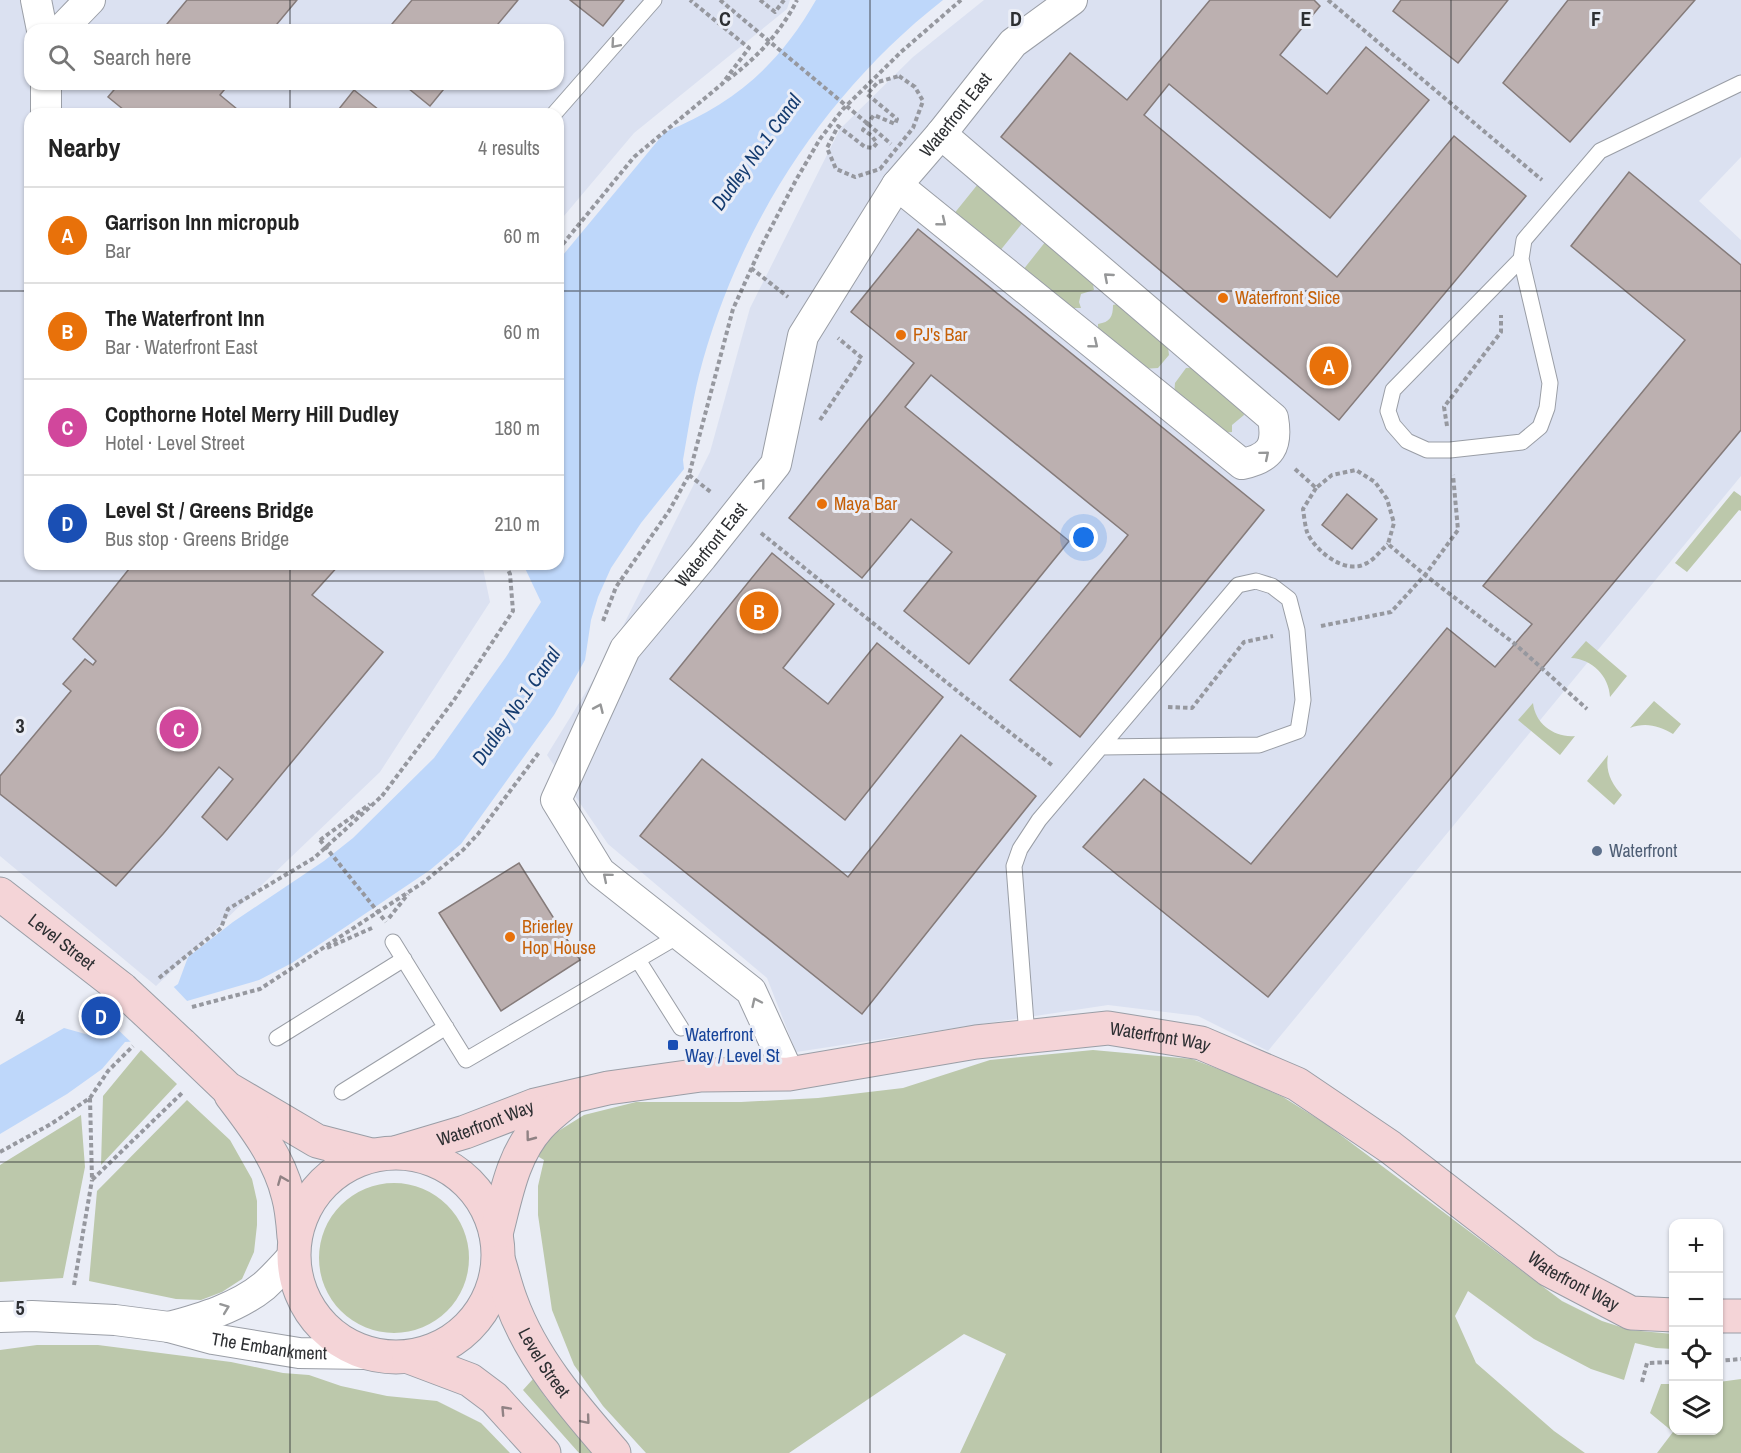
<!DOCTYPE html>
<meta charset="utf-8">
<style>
:root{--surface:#fff;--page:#f6f6f6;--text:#222;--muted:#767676;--line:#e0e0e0;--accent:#db2777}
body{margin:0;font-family:"Archivo Narrow",sans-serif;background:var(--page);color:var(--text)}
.controls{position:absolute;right:18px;bottom:18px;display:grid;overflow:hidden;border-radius:12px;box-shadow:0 2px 4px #0004}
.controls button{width:54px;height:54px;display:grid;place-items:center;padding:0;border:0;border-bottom:2px solid var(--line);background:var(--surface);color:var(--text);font:30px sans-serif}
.you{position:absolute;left:1084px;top:538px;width:21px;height:21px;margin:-15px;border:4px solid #fff;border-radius:50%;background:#1a73e8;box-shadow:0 0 0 9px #1a73e833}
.badge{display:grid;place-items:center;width:39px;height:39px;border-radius:50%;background:var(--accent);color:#fff;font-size:20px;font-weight:700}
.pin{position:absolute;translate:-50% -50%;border:3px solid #fff;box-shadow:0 2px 6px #0006}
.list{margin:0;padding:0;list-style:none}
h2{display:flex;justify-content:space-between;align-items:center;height:78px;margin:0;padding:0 24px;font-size:26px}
h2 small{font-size:20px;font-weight:400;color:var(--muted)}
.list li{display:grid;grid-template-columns:39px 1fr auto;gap:18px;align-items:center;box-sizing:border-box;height:96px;padding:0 24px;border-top:2px solid var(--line)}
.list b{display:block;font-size:22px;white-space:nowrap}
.list p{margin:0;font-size:20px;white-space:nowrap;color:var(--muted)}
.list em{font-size:20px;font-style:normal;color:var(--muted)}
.icon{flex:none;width:33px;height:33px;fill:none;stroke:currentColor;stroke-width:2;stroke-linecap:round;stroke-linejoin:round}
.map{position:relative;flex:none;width:1741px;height:1453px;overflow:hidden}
.search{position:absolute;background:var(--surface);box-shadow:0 2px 4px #0004;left:24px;top:24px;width:540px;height:66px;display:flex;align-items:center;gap:15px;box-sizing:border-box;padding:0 21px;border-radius:18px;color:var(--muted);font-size:22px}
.panel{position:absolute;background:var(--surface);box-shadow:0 2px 4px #0004;left:24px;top:108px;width:540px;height:462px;border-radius:18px}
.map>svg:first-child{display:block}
</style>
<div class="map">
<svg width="1741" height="1453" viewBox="0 0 1741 1453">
<rect width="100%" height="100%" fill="#eaedf6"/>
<path fill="#dbe1f1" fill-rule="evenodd" d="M0 0H790L787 9 634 133 558 223V114H30V564H482L490 602 380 772 156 986 0 856ZM30 30H558V84H30Z
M984 0H1741V157L1699 201 1741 240V476L1268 1051 1198 1016 1108 1005 796 1052 767 978 608 844 547 755 608 656 710 452 750 308 840 129 913 57Z"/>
<path fill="#bcc8ab" d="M978 184 1024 221 999 252 953 215Z
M1046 241 1092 279 1094 290 1081 294 1079 302 1081 308H1069L1023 270Z
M1122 303 1167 340 1169 355 1158 368 1142 369 1098 334V324C1110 322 1113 317 1113 305Z
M1199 367 1242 405 1244 415 1232 425V432L1221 433 1174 395 1175 383 1186 368Z
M1734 491 1741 496V511L1739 510 1687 572 1675 563Z
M1586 641 1627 676 1610 697C1609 676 1592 659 1571 658Z
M1654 701 1681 724 1673 734C1659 726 1646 722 1630 728Z
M1533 703C1535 724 1555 738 1575 736L1560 755 1518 720Z
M1608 755C1605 772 1612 784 1622 795L1614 805 1587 781Z
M141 1050 177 1084 101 1165 103 1096Z
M1093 1050 1192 1059 1234 1075 1283 1097 1326 1124 1562 1301 1602 1321 1630 1330 1673 1334V1349L1656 1348 1635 1343 1624 1380 1591 1369 1534 1339 1468 1291 1455 1316 1476 1363 1554 1431 1585 1453H960L1006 1354 964 1334 789 1453H646L603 1406 574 1365 552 1310 538 1215V1186L544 1160 534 1154 552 1135 584 1115 636 1102H741L818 1098 903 1088 990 1060Z
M187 1100 230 1140 252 1179 257 1201V1225L254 1252 242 1279 222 1292 201 1300 176 1299 89 1281 97 1191Z
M81 1115 85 1167 63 1278 0 1282V1165Z
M319 1258a75 75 0 1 1 150 0a75 75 0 1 1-150 0Z
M37 1345H98L231 1362 283 1373 309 1375 341 1386 387 1396 437 1401 481 1423 510 1453H0V1350Z
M533 1379 546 1398 593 1453H579L523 1390Z
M1741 1379V1453H1657L1673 1432 1650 1413 1661 1384H1673L1674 1430H1718L1719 1382Z"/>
<path fill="#bed7fa" d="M816 0H943C823 94 737 228 699 375 692 403 688 432 683 460L684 469 641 523 611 568 598 597 591 620 585 660 554 715 461 844 430 870 292 963 259 980 187 1001 140 1041 125 1042 102 1069 67 1094 0 1134V1065L64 1028 89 1035 108 1033 178 984 188 957 233 922 324 861 353 838 434 758 506 657 541 602 523 564H558V261L665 132C734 104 779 65 816 0Z"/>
<path fill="#eaedf6" d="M171 984 189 1003 141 1044 134 1045 114 1026Z"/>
<path fill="#bcb0b0" stroke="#857b7a" stroke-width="1.5" d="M187 0H297L272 30H162Z
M412 0H518L493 30H387Z
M570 0H624L603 26Z
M1210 0H1314L1320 6 1280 55 1327 94 1366 47 1429 100 1330 218 1169 84 1144 115 1337 277 1454 136 1526 196 1339 420 1001 137 1070 53 1127 100Z
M1401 0H1508L1458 63 1393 11Z
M1568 0H1695L1570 142 1503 83Z
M119 84H229L220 95 243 114H129L108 97Z
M403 84H448L430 106Z
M354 90 384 114H335Z
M1629 172 1741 265V430L1268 997 1083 847 1144 779 1251 864 1447 628 1495 667 1532 624 1483 586 1685 340 1571 246Z
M918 229 1264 510 1080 737 1010 680 1128 535 931 375 905 407 1069 541 969 664 904 611 952 552 911 519 862 578 789 518 914 363 851 312Z
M1347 494 1377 519 1352 549 1322 525Z
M772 553 834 604 783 668 828 704 877 643 943 697 845 820 670 679Z
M133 564H340L312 595 383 652 227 840 202 817 233 779 219 767 163 834 116 886 0 794V776L71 691 63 684 85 659 93 665 96 661 73 639Z
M961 735 1036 796 862 1014 640 836 702 759 848 877Z
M519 863 580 960 501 1011 439 913Z"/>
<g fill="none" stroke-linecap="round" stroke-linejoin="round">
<defs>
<path id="lane" d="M554 114 654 0
M1521 259 1393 390 1388 411 1393 425 1407 441 1427 450H1450L1522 442 1540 427 1547 408 1550 383 1521 259 1524 240 1600 151 1741 83
M393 942 466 1060 680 935
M638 960 681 1028
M1027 1036 1014 866 1020 849 1039 820 1238 585 1256 581 1272 586 1289 599 1297 630 1303 700 1298 731 1259 745 1101 747
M277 1038 404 959
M342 1092 446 1027"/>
<g id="street">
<path d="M36 0 42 30"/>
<path d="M61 30 90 0"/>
<path d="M46 114V84"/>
<path d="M897 185 1242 464C1271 458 1278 446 1273 418L941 134"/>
<path id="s1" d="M789 1074 751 991 600 872 556 800 625 649 702 557 776 464 803 336 897 185 941 134 1013 43 1072 0"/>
<path id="s2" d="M0 1317 32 1316 115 1320 169 1327 213 1339 299 1353 368 1354"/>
<path d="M169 1327C202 1318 237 1308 264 1286 274 1277 284 1266 293 1256"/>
</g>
<g id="secondary">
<path id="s3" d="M0 894 122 989"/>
<path d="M181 1044 227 1088 317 1141 371 1155"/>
<path d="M231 1095C254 1125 279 1158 288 1195 292 1209 293 1223 294 1237"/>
<path id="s4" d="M398 1152 465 1132 535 1105 608 1088 701 1075 789 1074 976 1042 1108 1028 1201 1043 1297 1084 1390 1147 1549 1270 1631 1313 1674 1315"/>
<circle cx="396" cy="1255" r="102"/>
<path d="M496 1234C506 1196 512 1156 539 1126 548 1116 560 1107 571 1098"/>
<path id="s5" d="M499 1262C503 1275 506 1288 511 1301 532 1359 574 1407 614 1453"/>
<path d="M1718 1316H1741"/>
<path d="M409 1357 470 1380 494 1398 544 1453"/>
</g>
</defs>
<use href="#lane" stroke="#9a9ea6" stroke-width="17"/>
<use href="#street" stroke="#9a9ea6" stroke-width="32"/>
<use href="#secondary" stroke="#9a9ea6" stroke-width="35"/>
<path stroke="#96989f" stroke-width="4" stroke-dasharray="4.5 3" stroke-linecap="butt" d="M760 0 775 12 784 0
M1328 0 1542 180
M899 76 915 87 923 101 913 128 880 169 855 177 836 169 827 148 838 126 865 147 873 148 877 143 871 135 863 130 874 115 895 124 897 119 867 94 878 82Z
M727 80C755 60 782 31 797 0
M868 124 891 144
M558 250 634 157 722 84 749 48 690 0
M751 268 788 297
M820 420 862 358 838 338
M1447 426 1444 407 1501 332V315
M1295 469 1316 488 1332 475 1356 470 1375 482 1387 499 1394 523 1388 544 1425 575 1515 644 1587 709
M689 475 712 493
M1316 488 1303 509C1304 516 1305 525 1307 532 1315 551 1346 576 1367 563 1375 559 1381 550 1388 544
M761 533 966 698 1053 766
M603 621 616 587 669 511 689 475 733 309 762 245 796 180 820 139 843 109 901 52 961 0
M1321 626 1391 612 1425 575 1458 530 1453 475
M1168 707 1192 708 1244 642 1273 636
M382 796 454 700 513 611 510 574 505 564
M320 840 370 804
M389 918 408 894
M327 948 372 928
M159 978 221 928 228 909 314 858 383 795
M192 1007 260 989 424 882 463 850 478 834 540 751
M97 1027 106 1020
M90 1098 92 1180 184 1091
M0 1152 51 1124 90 1098 108 1071 133 1046
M74 1285 92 1180
M1718 1361 1741 1359
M1642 1382 1647 1363 1674 1362"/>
<use href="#lane" stroke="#fff" stroke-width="15"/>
<use href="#street" stroke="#fff" stroke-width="30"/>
<use href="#secondary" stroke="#f4d4d7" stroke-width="33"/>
<defs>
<path id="secondary-bridge" d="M122 989 181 1044"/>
</defs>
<use href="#secondary-bridge" stroke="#9a9ea6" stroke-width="35" stroke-linecap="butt"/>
<path stroke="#96989f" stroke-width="4" stroke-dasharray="4.5 3" stroke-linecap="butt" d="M720 0 868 124
M320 840 386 922"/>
<use href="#secondary-bridge" stroke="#f4d4d7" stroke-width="33"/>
</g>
<defs><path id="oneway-chevron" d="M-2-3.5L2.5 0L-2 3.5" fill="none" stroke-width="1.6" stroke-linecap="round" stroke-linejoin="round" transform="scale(1.5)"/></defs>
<g stroke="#969798">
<use href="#oneway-chevron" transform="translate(615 44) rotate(131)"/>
<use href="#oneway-chevron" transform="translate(942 222) rotate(39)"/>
<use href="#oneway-chevron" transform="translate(1108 277) rotate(-139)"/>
<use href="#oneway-chevron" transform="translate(1094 344) rotate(39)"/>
<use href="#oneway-chevron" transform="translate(1265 455) rotate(-40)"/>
<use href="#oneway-chevron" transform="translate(761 483) rotate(-52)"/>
<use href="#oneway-chevron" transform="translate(599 708) rotate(-66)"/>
<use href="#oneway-chevron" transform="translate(607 877) rotate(-140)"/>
<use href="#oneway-chevron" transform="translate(756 1002) rotate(-115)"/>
<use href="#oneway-chevron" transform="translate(225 1308) rotate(-21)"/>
</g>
<g stroke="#908284">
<use href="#oneway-chevron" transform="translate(530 1137) rotate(127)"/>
<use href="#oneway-chevron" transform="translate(282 1180) rotate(-112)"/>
<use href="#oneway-chevron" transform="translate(505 1410) rotate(-133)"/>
<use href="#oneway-chevron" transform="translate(586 1420) rotate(50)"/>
</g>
<path fill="none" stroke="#2d2f32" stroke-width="1.5" stroke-opacity="0.55" d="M290 0V30M580 0V1453M870 0V1453M1161 0V1453M1451 0V1453M290 84V114M0 291H30M558 291H1741M290 564V1453M0 581H1741M0 872H1741M0 1162H1741"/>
<g fill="#e8710a" stroke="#eaedf6" stroke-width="2">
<circle cx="1223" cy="298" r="6"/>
<circle cx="901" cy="335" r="6"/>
<circle cx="822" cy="504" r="6"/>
<circle cx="510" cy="937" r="6"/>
</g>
<circle fill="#5c6f8a" stroke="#eaedf6" stroke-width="2" cx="1597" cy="851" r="6"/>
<rect fill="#1a4fb4" stroke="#eaedf6" stroke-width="2" x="667" y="1039" width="12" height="12" rx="3"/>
<g text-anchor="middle" stroke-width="6" stroke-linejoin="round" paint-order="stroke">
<g font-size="18" fill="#2d2f32" stroke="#eaedf6">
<text dy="6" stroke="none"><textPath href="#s1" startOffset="1173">Waterfront East</textPath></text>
<text dy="6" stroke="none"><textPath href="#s1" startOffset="669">Waterfront East</textPath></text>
<text dy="6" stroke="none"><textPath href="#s3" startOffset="78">Level Street</textPath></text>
<text dy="6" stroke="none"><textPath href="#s4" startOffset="777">Waterfront Way</textPath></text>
<text dy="6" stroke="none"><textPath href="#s4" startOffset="92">Waterfront Way</textPath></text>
<text dy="6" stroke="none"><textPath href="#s4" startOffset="1263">Waterfront Way</textPath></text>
<text dy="6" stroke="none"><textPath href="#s2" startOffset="272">The Embankment</textPath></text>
<text dy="6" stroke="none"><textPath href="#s5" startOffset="111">Level Street</textPath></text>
</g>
<g font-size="18" fill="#c56008" stroke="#eaedf6" text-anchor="start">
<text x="1235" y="304">Waterfront Slice</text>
<text x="913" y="341">PJ's Bar</text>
<text x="834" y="510">Maya Bar</text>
<text x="522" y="933">Brierley<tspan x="522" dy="21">Hop House</tspan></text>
</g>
<g font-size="18" fill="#4e5e75" stroke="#eaedf6" text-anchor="start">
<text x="1609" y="857">Waterfront</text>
</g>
<g font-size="18" fill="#164399" stroke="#eaedf6" text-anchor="start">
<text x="685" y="1041">Waterfront<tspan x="685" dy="21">Way / Level St</tspan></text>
</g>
<g font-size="20" font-style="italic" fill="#153c70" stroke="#eaedf6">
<text transform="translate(756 152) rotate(-54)" y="7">Dudley No.1 Canal</text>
<text transform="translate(516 706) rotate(-55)" y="7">Dudley No.1 Canal</text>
</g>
</g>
<g font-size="20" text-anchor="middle" font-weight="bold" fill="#2d2f32" stroke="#eaedf6" stroke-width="6" stroke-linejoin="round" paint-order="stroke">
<text x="725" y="26">C</text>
<text x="1016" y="26">D</text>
<text x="1306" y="26">E</text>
<text x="1596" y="26">F</text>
<text x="20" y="733">3</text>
<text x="20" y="1024">4</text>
<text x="20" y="1315">5</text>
</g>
</svg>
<div class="controls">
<button>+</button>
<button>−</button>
<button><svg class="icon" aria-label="locate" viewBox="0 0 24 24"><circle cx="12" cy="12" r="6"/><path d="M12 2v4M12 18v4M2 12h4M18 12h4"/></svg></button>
<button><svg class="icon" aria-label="layers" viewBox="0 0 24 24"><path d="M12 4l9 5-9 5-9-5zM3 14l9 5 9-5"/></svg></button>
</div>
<div class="you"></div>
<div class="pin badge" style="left:1329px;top:366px;background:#e8710a">A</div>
<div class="pin badge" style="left:759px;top:611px;background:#e8710a">B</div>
<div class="pin badge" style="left:179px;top:729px;background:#d1479c">C</div>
<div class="pin badge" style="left:101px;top:1016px;background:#1a4fb4">D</div>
<div class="search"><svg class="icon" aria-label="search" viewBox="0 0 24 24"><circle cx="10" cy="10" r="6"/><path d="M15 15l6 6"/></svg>Search here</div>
<section class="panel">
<h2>Nearby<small>4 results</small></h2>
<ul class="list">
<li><span class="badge" style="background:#e8710a">A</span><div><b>Garrison Inn micropub</b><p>Bar</p></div><em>60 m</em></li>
<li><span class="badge" style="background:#e8710a">B</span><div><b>The Waterfront Inn</b><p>Bar · Waterfront East</p></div><em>60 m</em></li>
<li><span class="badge" style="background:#d1479c">C</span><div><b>Copthorne Hotel Merry Hill Dudley</b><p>Hotel · Level Street</p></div><em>180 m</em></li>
<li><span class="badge" style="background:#1a4fb4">D</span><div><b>Level St / Greens Bridge</b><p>Bus stop · Greens Bridge</p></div><em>210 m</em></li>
</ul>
</section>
</div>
